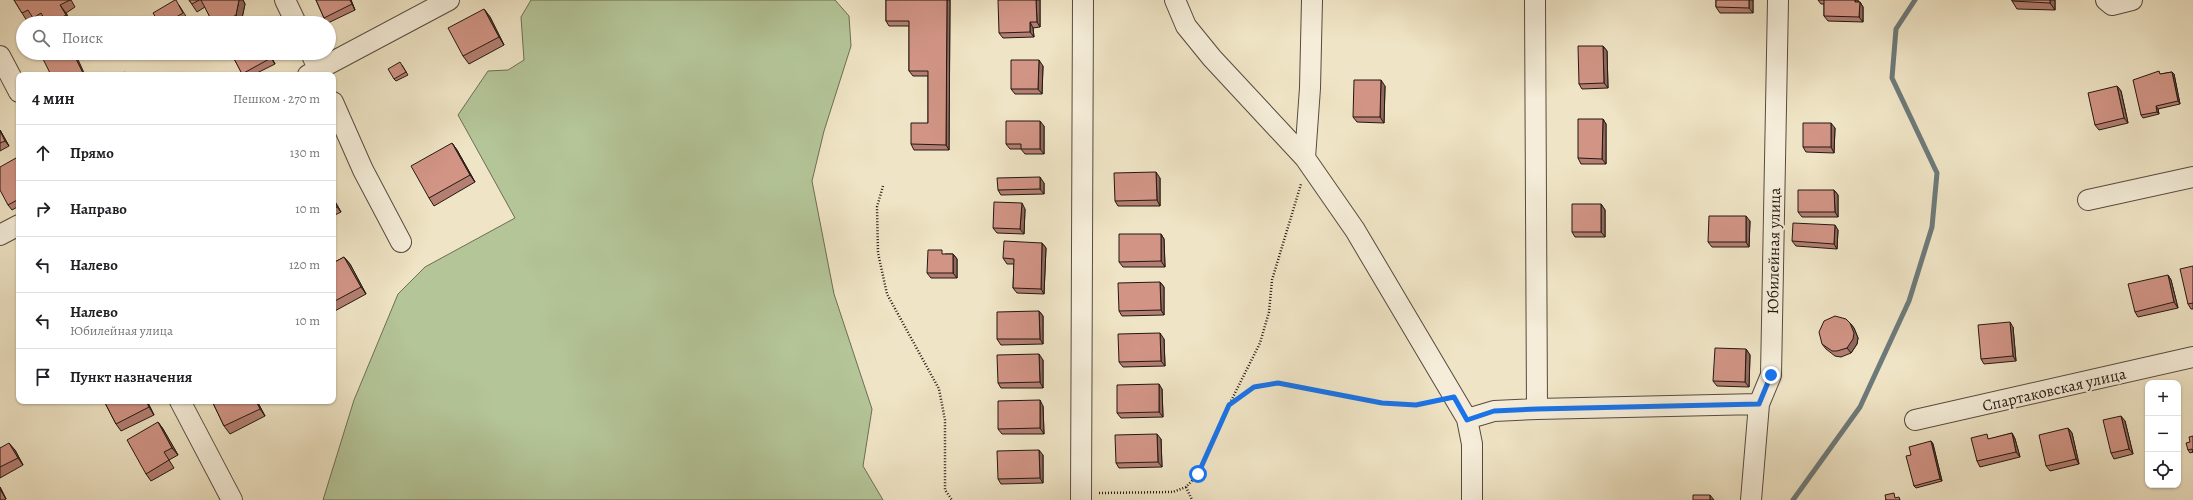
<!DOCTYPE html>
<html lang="ru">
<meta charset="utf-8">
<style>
:root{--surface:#fff;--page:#f6f6f6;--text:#202124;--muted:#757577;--line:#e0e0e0}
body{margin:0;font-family:Alegreya,serif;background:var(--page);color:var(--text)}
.controls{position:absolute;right:12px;bottom:12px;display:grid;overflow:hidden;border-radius:8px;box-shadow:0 1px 3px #0004}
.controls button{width:36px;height:36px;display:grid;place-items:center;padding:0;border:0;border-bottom:1px solid var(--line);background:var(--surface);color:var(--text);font:20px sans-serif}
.stop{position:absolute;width:12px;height:12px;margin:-9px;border:3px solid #1a73e8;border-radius:50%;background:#fff}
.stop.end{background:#1a73e8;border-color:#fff;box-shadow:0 1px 4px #0008}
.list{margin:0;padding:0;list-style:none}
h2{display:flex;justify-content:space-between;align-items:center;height:52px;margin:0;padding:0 16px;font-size:17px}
h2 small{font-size:13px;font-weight:400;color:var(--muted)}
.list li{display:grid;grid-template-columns:26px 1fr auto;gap:12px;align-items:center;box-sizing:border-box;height:56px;padding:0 16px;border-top:1px solid var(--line)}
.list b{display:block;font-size:15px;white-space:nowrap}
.list p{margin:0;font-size:13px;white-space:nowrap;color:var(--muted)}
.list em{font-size:13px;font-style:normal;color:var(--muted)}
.icon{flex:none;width:22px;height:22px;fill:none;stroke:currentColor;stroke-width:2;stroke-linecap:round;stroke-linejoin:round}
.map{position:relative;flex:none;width:2193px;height:500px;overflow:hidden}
.search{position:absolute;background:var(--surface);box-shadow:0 1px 3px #0004;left:16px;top:16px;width:320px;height:44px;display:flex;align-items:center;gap:10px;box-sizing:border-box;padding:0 14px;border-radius:22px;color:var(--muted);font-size:15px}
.panel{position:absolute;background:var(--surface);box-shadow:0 1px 3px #0004;left:16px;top:72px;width:320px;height:332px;border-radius:8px}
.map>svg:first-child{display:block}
</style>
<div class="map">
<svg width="2193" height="500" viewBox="0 0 2193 500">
<rect width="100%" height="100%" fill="#efe4c5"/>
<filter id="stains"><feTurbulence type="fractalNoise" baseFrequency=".005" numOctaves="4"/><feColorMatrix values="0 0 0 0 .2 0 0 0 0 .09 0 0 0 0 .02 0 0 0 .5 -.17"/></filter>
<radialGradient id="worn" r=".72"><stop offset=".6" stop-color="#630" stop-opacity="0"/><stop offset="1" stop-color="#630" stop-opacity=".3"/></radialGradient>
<path fill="#b4c598" stroke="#6c6e55" d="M531 0H835L849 16 851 46 824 131 812 181 834 294 872 409 863 466 883 500H323L354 400 398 294 425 267 515 218 458 115 488 71 508 70 524 60 521 17Z"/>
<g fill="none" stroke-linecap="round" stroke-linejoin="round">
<path stroke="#6d7a7a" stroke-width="5" d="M1793 500 1860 407 1909 301 1932 227 1937 173 1892 78 1896 29 1915 0"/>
<defs>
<path id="minor" d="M285 0 296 23
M1175 0 1186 26 1212 58 1305 158 1355 230 1467 419
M1535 0 1537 409
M2106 0 2112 5 2132 0
M311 53 321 75
M0 56 19 92
M308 75 449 0
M333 102 363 170 401 242
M1305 158 1310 88 1312 0
M2088 200 2193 177
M0 235 19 225
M180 401 232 500
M1915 420 2193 357
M1081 500 1083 0
M1472 500V444L1467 419 1494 411 1537 409 1759 404
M1751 500 1759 404 1771 375 1778 0"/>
</defs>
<use href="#minor" stroke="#564b3f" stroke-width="22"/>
<path stroke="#231812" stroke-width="2.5" stroke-dasharray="1 2" stroke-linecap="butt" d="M883 186 877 207 878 253 887 294 939 389 945 420V490L952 500
M1229 405 1253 387 1278 383 1382 403 1416 405 1436 401
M1186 487 1192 500
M1099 493 1173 492 1186 487 1198 474 1229 405 1260 343 1269 312 1272 280 1301 184"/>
<use href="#minor" stroke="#f5edd9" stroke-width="20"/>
</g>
<path fill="#b47f72" stroke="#231812" d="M14 0H71L75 7 66 13 71 22 70 23H47L46 21 43 23H36L33 18 27 21 22 13Z
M189 0H243L245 4 241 23H213L205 7 197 12Z
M316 0H351L355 10 328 23 324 18Z
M886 0H950V1L949 150H914L911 144 928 123V76H913L909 71V26H889L886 21Z
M1040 0V27L1033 28 1034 37 1003 38 999 33Z
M1716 0H1753V13H1720L1716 7Z
M1818 0H1858V2H1860L1863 7V22L1828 21 1824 16V4H1821Z
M2012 0H2055V10L2017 9 2012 1Z
M179 5 187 18 179 23H159Z
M484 9 490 17 504 45 469 64 463 56Z
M1603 46 1607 51 1608 88 1582 89 1579 84Z
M231 53H269L275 64 253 75H243Z
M402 65 408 75 396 81 394 79Z
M1043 66 1042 94H1015L1011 89Z
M2172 72 2174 74 2180 104 2158 109 2159 114 2143 118 2141 115 2161 74Z
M1385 86 1384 123 1357 122 1353 117Z
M2117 86 2121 91 2128 123 2099 130 2095 125Z
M1603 119 1606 124V164H1581L1578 158Z
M1044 126V154H1025L1021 149H1010L1006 144Z
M1835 128 1834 153 1806 152 1803 147Z
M0 130 9 146 0 151Z
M452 143 457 150 475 182 434 206 429 198Z
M19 162V206L12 210 8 205Z
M1160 178V206H1118L1115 201Z
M1044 183V194L1001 195 998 190Z
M1834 190 1838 195V217H1802L1798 212Z
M333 198 341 212 333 216Z
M1601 204 1605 210V237H1575L1572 232Z
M1025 209 1024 234 997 233 993 228Z
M1750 221 1749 247H1712L1708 242Z
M1838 230 1837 249 1796 246 1792 241Z
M1161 234 1164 239 1165 267H1123L1119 262Z
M1042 243 1046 248 1044 294 1017 293 1013 288 1014 264H1007L1003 258Z
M945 254H953L957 259V278H931L927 273Z
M344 257 350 264 366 294 333 312V263Z
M2193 266V309H2191L2188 304Z
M2168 275 2171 280 2178 308 2138 317 2135 312Z
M1160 282 1164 287V315L1122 316 1119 311Z
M1039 311 1043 316V344L1001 345 997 339Z
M1850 323 1854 328 1858 338 1857 344 1851 353 1841 357 1835 356 1826 349 1822 344Z
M2013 327 2016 361 1984 364 1981 359Z
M1164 339 1165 366 1123 367 1119 362Z
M1746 349 1750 355 1749 387 1717 386 1713 381Z
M1043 360V388H1001L998 383Z
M1162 389 1163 417 1121 418 1117 413Z
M104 401H147L154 415 121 431 116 424Z
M212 401H257L265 416 230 434 224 426Z
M1043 406 1044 434H1002L998 429Z
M2125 421 2133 454 2114 459 2111 453Z
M158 422 163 429 178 455 169 460 174 468 151 481 146 474Z
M2068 428 2072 433 2079 464 2050 471 2046 466Z
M2012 433 2015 439 2020 457 1980 467 1977 461 1990 439Z
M1161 439 1162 467 1119 468 1116 463Z
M1931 441 1933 444 1942 481 1916 488 1914 486 1911 455Z
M2190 442 2193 452 2190 453 2188 450Z
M0 448 15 450 23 465 0 478Z
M1043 455V483L1001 484 998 479Z
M0 487 6 499 4 500H0Z"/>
<path fill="#92685d" stroke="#231812" d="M239 0H243L245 4 241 23 236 15Z
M350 0H351L355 10Z
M947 0H950V1L949 150 946 145Z
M1036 0H1040V27L1037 22Z
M1749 0H1753V13L1749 8Z
M1855 0H1858V7L1855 2Z
M2050 0H2055V10L2050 3Z
M1860 2 1863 7V22L1859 17Z
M60 5 66 13 71 22 66 15Z
M484 9 490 17 504 45 499 37Z
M1030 22 1033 28 1034 37 1030 32Z
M1603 46 1607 51 1608 88 1604 83Z
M73 53H75L85 75H84Z
M268 53H269L275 64 271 58Z
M1039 60 1043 66 1042 94 1038 89Z
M2172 72 2174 74 2180 104 2178 101Z
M1381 80 1385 86 1384 123 1380 117Z
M2117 86 2121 91 2128 123 2124 118Z
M2156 106 2158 109 2159 114 2157 112Z
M1603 119 1606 124V164L1602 159Z
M1040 121 1044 126V154L1040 149Z
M1831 123 1835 128 1834 153 1831 147Z
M0 130 9 146 5 141 0 131Z
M452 143 457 150 475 182 470 175Z
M1156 172 1160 178V206L1157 200Z
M1040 177 1044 183V194L1040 189Z
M1834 190 1838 195V217L1835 212Z
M333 198 341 212 337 207 333 199Z
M1022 203 1025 209 1024 234 1020 229Z
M1601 204 1605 210V237L1601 232Z
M1746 216 1750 221 1749 247 1746 242Z
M1835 225 1838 230 1837 249 1834 244Z
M1161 234 1164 239 1165 267 1161 261Z
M1042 243 1046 248 1044 294 1041 289Z
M953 254 957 259V278L953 273Z
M344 257 350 264 366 294 361 287Z
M2168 275 2171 280 2178 308 2174 302Z
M1160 282 1164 287V315L1161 310Z
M1039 311 1043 316V344L1040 339Z
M2010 322 2013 327 2016 361 2013 356Z
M1850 323 1854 328 1858 338 1857 344 1851 353 1847 348Z
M1160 333 1164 339 1165 366 1161 361Z
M1746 349 1750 355 1749 387 1745 382Z
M1039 354 1043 360V388L1040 382Z
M1159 384 1162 389 1163 417 1159 412Z
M1040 400 1043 406 1044 434 1040 428Z
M146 401H147L154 415 149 407Z
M256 401H257L265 416 260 409Z
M2121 416 2125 421 2133 454 2129 449Z
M158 422 163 429 178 455 172 448Z
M2068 428 2072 433 2079 464 2076 459Z
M2012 433 2015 439 2020 457 2016 452Z
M1157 434 1161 439 1162 467 1158 462Z
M1931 441 1933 444 1942 481 1940 479Z
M9 443 15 450 23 465 18 458Z
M1039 450 1043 455V483L1040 478Z
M0 487 6 499 0 489Z
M1710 495 1714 500H1710Z"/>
<path fill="#d19485" stroke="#231812" d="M14 0H70L60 5 66 15 52 23H47L41 13 33 18 28 10 22 13Z
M175 0H176L183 13 166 23H159L153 13Z
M189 0H199L192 4Z
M201 0H239L236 15 222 23H213Z
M316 0H350L352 4 324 18Z
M886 0H947L946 145 911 144V123H928V71H909V21H886Z
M998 0H1036L1037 22H1030V32L999 33Z
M1716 0H1749V8L1716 7Z
M1824 0H1855V2H1860L1859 17 1824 16Z
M2012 0H2050V3L2012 1Z
M484 9 499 37 463 56 448 28Z
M1578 46H1603L1604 83 1579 84Z
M45 53H73L84 75H51L41 55Z
M231 53H268L271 58 242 74Z
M1011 60H1039L1038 89H1011Z
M400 62 406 72 394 79 388 69Z
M2159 71 2160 74 2172 72 2178 101 2156 106 2157 112 2141 115 2133 80Z
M125 72 127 75H120Z
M1354 80H1381L1380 117H1353Z
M2117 86 2124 118 2095 125 2088 93Z
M1578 119H1603L1602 159 1578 158Z
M1006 121H1040V149H1021V144H1006Z
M1803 123H1831V147H1803Z
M0 131 5 141 0 143Z
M452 143 470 175 429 198 411 166Z
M16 158 19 163V199L8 205 0 190V167Z
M1156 172 1157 200 1115 201 1114 173Z
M1040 177V189L998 190 997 178Z
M1798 190H1834L1835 212H1798Z
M333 199 337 207 333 209Z
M994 202 1022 203 1020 229 993 228Z
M1572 204H1601V232H1572Z
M1709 216H1746V242H1708Z
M1793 223 1835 225 1834 244 1792 241Z
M1119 234H1161V261L1119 262Z
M1004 241 1042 243 1041 289 1013 288 1014 259 1003 258Z
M928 250H942V254H953V273H927Z
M344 257 361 287 333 302V263Z
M2193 266V303L2188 304 2180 269Z
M2168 275 2174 302 2135 312 2128 284Z
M1160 282 1161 310 1119 311 1118 283Z
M1039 311 1040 339H997V312Z
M1835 316 1846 319 1850 323 1854 333 1853 339 1847 348 1837 351H1832L1822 344 1819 332 1824 321Z
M2010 322 2013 356 1981 359 1978 325Z
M1160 333 1161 361 1119 362 1118 334Z
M1715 348 1746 349 1745 382 1713 381Z
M1039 354 1040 382 998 383 997 355Z
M1159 384V412L1117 413V385Z
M1040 400V428L998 429V401Z
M104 401H146L149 407 116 424Z
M212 401H256L260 409 224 426Z
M2121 416 2129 449 2111 453 2103 420Z
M158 422 172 448 164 452 169 460 146 474 127 440Z
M2068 428 2076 459 2046 466 2039 435Z
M2012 433 2016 452 1977 461 1971 438 1987 434 1988 439Z
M1157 434 1158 462 1116 463 1115 435Z
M2193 436V453L2192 449 2188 450 2186 443 2190 442 2189 437Z
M1931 441 1940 479 1914 486 1906 456 1911 455 1909 447Z
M9 443 18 458 0 467V448Z
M1039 450 1040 478 998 479 997 451Z
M1894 493 1895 498 1899 497 1900 500H1885H1886L1885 495Z
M1693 495H1710V500H1693Z"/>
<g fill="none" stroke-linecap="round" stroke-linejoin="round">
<path stroke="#1a73e8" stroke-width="5" d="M1198 474 1229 405 1254 387 1278 383 1382 403 1416 405 1454 397 1467 420 1494 411 1537 409 1759 404 1771 375"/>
</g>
<g text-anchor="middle" stroke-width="4" stroke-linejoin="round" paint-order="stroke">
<g font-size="16" fill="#231812" stroke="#f5edd9">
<text transform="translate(1773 251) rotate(-89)" y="6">Юбилейная улица</text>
<text transform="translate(2054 389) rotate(-13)" y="6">Спартаковская улица</text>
</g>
</g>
<rect width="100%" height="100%" filter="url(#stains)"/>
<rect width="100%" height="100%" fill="url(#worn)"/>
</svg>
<div class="controls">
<button>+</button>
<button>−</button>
<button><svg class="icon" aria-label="locate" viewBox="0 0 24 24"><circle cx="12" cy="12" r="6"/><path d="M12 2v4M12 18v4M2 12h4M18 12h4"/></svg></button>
</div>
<div class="stop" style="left:1198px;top:474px"></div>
<div class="stop end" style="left:1771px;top:375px"></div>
<div class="search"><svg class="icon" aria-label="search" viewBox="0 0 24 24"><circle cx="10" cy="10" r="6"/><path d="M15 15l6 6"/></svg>Поиск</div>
<section class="panel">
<h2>4 мин<small>Пешком · 270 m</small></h2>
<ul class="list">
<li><svg class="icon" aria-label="ahead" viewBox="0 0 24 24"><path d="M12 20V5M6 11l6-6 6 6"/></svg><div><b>Прямо</b></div><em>130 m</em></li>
<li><svg class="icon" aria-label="right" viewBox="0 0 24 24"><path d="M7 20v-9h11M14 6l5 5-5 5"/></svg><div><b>Направо</b></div><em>10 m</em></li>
<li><svg class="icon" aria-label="left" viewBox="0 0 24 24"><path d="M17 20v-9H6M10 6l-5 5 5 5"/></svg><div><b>Налево</b></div><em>120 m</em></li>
<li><svg class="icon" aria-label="left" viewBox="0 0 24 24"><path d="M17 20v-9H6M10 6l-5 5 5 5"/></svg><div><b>Налево</b><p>Юбилейная улица</p></div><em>10 m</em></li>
<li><svg class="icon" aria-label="arrive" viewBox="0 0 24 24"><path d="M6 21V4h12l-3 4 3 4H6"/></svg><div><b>Пункт назначения</b></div></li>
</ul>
</section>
</div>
